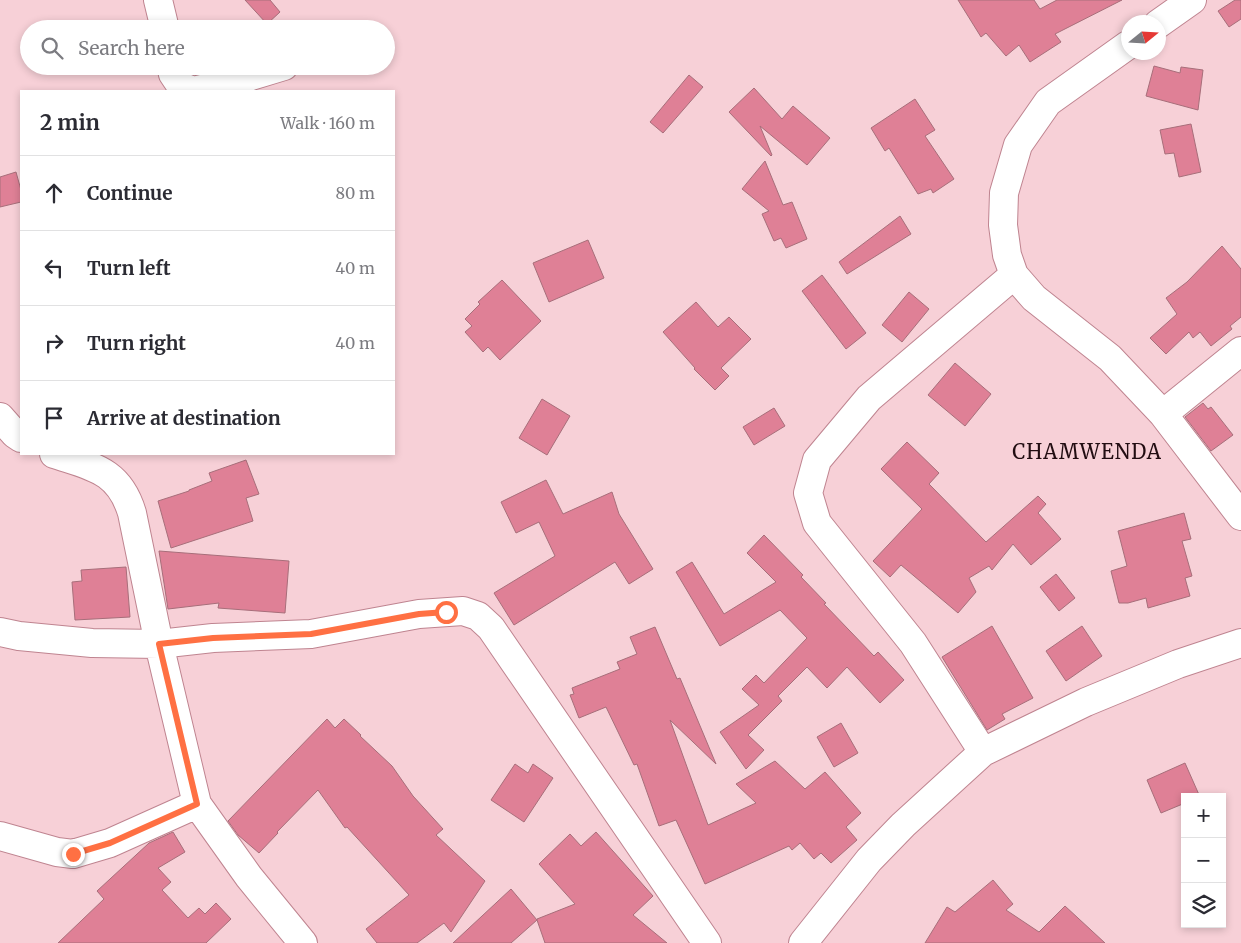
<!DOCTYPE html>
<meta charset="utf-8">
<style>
:root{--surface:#fff;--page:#f2f2f3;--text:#2b2b33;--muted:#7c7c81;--line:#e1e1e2}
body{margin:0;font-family:Merriweather,serif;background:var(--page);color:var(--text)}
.controls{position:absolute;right:15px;bottom:15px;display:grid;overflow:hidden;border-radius:0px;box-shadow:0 2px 8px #0003}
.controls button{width:45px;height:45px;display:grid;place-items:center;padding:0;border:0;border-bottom:1px solid var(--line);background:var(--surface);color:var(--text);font:25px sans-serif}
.compass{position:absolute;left:1121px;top:15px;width:45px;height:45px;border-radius:50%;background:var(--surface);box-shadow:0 2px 8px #0003;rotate:72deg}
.stop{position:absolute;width:15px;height:15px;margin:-11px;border:4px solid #ff7043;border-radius:50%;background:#fff}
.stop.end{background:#ff7043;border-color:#fff;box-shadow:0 1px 5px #0008}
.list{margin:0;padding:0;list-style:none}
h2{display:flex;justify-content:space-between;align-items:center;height:65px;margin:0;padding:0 20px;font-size:21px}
h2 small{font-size:16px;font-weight:400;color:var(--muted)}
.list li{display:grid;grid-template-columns:32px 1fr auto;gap:15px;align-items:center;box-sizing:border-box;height:75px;padding:0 20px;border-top:1px solid var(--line)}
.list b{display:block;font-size:19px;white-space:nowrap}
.list em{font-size:16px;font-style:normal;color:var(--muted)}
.icon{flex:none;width:28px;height:28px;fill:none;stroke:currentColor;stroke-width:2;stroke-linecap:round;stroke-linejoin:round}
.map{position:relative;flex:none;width:1241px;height:943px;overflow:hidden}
.search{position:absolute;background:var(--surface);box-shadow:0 2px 8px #0003;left:20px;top:20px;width:375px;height:55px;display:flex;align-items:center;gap:12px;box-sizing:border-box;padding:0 18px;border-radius:28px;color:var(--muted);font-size:19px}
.panel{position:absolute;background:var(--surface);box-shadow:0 2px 8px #0003;left:20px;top:90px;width:375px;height:365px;border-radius:0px}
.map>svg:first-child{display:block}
</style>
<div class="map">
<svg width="1241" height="943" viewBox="0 0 1241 943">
<rect width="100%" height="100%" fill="#f7d0d7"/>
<path fill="#df8096" stroke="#a76e7a" d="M245 0H270L280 12 267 24Z
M958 0H1034L1040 9 1057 0H1122L1055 34 1061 42 1030 62 1019 45 1006 56 986 33 981 37Z
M1235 0H1241V19L1229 27 1218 11Z
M1154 66 1180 73 1181 67 1203 70 1198 110 1146 96Z
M689 75 703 87 663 133 650 122Z
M754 88 782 119 793 106 830 138 807 165 760 126 772 155 771 156 729 112Z
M915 99 935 130 925 136 954 179 933 193 931 189 918 194 889 148 885 151 871 128Z
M1191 124 1201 172 1179 177 1174 153 1165 154 1160 130Z
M765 161 783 205 792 202 807 239 786 248 781 238 774 241 762 214 769 211 742 189Z
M16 172 21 190V202L0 207V177Z
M900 216 911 234 847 274 839 262Z
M588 240 604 278 549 302 533 263Z
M1222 246 1241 269V317L1230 326 1232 329 1211 346 1200 332 1193 338 1189 332 1166 354 1150 338 1177 314 1166 298 1187 282Z
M822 275 866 333 846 349 802 291Z
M502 280 541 321 500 360 488 347 483 352 465 332 472 326 465 319 480 304 478 302Z
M909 292 929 309 902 342 882 325Z
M696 302 718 327 729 317 751 339 721 368 729 376 715 390 694 369 695 368 663 332Z
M955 363 991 394 965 426 928 395Z
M542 399 570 416 547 455 519 438Z
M1203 403 1208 409 1211 407 1233 435 1211 451 1185 417Z
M774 408 785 426 754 445 743 427Z
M907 442 939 473 929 484 986 542 1038 496 1046 504 1038 513 1061 539 1031 565 1013 544 992 570 989 566 969 578 976 592 958 613 901 565 890 577 873 561 922 509 881 469Z
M246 460 259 494 246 498 253 521 171 548 158 501 189 491V490L212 481 209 473Z
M546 480 563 514 612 492 619 514 653 569 629 584 615 562 514 625 494 593 555 556 539 522 516 533 501 502Z
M1184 513 1191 539 1182 541 1192 576 1185 578 1190 596 1148 608 1146 598 1128 603H1119L1111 571 1127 566 1118 531Z
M764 535 803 575 801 577 826 603 824 604 874 656 878 652 904 680 880 703 847 667 827 688 807 667 778 696 782 701 748 735 764 750 746 769 720 732 759 705 742 689 756 675 764 683 807 638 780 610 720 646 676 572 692 562 724 614 776 582 747 553Z
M159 551 289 561 285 613 218 608 219 603 168 609Z
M126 567 130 617 75 620 72 582 82 581 81 570Z
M1056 574 1075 598 1059 611 1040 587Z
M992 626 1033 698 1002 714 1005 719 987 730 942 657Z
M1082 626 1102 656 1066 681 1046 651Z
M655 627 677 679 680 678 716 764 670 720 708 825 756 803 736 784 775 761 805 789 825 772 861 813 846 827 857 840 831 863 821 853 814 859 800 843 792 850 789 846 705 884 676 820 659 826 637 764 634 765 606 707 579 718 570 695 574 694 572 688 620 669 617 662 637 654 630 637Z
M327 719 335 728 344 719 361 735 360 736 392 766 413 796 443 829 436 835 485 881 451 932 444 923 417 943H377L366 929 409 895 347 827 345 828 318 790 277 832 278 833 259 853 238 835 228 821Z
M841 723 858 753 834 767 817 737Z
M1185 763 1200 797H1185V803L1161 813 1147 780Z
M515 764 528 773 533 764 553 778 524 822 491 800Z
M173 832 185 852 158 868 171 882 162 890 188 918 199 908 205 914 216 903 231 919 206 943H58L104 899 97 891 149 843Z
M596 832 653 896 633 915 667 943H545L537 920 511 943H453L511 889 537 920V919L575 904 539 864 570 834 581 846Z
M993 880 1013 904 1006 910 1039 932 1065 906 1105 943H925L947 907 955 912Z"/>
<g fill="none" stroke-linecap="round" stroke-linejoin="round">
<defs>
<path id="minor" d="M158 0 165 29
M1158 24 1192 0
M1128 45 1048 102 1018 145 1004 193 1003 225 1007 255 1014 275 1034 298 1110 358 1163 414 1241 516
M171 66 173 74 181 86 193 91 238 80 284 66
M1163 414 1241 351
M0 417 15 434 21 438
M54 454C93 467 119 470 132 513L159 644 197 804 249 877 303 943
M0 632 19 636 92 643 159 644 213 638 311 634 419 614 463 611 478 616 491 628 707 943
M983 752 913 643 817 523 808 493 817 460 869 398 1014 275
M0 836 57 852 73 854 110 843 197 804
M803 943 869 860 903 825 983 752 1086 702 1178 664 1241 643"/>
</defs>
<use href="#minor" stroke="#bf8490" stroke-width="30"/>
<use href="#minor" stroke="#fff" stroke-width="28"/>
</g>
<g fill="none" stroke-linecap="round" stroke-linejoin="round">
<path stroke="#ff7043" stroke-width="6" d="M73 854 110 843 197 804 159 644 213 638 311 634 419 614 446 612"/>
</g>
<g text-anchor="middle" stroke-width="4" stroke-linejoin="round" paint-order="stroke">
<g font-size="20" letter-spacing="1" fill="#220d12" stroke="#f7d0d7">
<text x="1087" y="459">CHAMWENDA</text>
</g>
</g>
</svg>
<div class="controls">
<button>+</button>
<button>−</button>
<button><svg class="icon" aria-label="layers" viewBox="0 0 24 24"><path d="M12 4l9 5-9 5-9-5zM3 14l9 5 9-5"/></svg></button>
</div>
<svg class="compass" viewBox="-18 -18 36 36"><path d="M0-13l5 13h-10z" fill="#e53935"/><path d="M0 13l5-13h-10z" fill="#7c7c81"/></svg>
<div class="stop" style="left:446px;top:612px"></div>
<div class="stop end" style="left:73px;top:854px"></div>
<div class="search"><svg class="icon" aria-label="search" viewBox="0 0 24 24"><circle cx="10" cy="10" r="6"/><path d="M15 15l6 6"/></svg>Search here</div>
<section class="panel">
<h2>2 min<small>Walk · 160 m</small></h2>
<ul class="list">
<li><svg class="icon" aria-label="ahead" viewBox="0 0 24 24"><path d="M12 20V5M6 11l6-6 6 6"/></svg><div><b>Continue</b></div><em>80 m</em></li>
<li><svg class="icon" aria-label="left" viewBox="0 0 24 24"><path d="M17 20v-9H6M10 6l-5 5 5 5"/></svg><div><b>Turn left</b></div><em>40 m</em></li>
<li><svg class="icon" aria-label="right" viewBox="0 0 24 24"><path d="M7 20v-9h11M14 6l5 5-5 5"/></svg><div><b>Turn right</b></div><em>40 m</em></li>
<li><svg class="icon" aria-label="arrive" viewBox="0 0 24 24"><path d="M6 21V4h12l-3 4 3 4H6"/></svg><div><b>Arrive at destination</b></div></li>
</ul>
</section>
</div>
